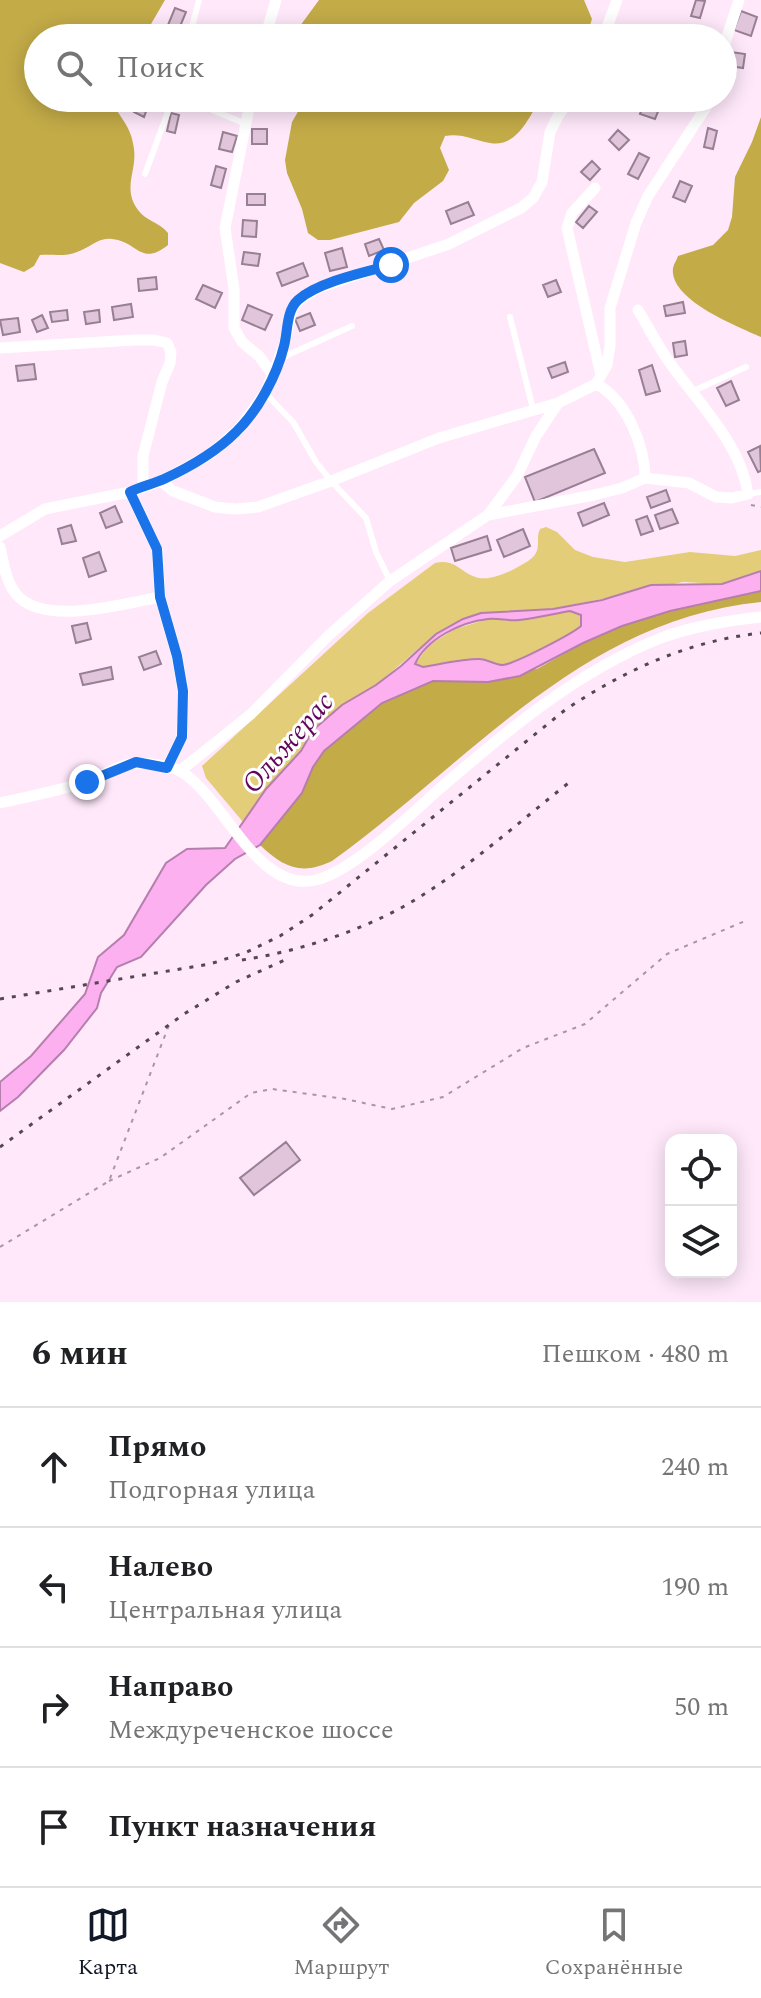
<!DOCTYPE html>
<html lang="ru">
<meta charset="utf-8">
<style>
:root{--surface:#fff;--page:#f2f2f2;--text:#202124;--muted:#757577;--line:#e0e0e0;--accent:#111827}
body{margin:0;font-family:Spectral,serif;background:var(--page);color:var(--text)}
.controls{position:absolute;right:24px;bottom:24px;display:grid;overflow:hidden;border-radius:16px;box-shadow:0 4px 20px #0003}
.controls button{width:72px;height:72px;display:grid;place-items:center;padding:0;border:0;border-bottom:2px solid var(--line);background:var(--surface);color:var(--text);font:40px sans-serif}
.stop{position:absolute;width:24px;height:24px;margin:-18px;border:6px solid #1a73e8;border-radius:50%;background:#fff}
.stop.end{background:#1a73e8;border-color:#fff;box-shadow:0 2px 8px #0008}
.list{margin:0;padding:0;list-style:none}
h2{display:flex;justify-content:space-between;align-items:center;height:104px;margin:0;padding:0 32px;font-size:34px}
h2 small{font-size:26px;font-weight:400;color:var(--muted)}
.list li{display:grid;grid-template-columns:52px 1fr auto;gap:24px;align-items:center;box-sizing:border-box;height:120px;padding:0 32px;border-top:2px solid var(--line)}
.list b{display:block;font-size:30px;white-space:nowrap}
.list p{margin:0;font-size:26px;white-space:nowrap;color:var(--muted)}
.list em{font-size:26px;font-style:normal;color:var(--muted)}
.icon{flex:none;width:44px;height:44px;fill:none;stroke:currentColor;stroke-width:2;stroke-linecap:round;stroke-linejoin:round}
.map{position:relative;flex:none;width:761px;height:1302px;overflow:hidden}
.search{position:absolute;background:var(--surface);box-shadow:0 4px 20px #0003;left:24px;right:24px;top:24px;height:88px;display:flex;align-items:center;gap:20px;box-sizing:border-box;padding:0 28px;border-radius:44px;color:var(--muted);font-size:30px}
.sheet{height:584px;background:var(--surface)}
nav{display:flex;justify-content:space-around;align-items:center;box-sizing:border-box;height:112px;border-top:2px solid var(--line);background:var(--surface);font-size:22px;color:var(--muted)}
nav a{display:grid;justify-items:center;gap:4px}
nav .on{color:var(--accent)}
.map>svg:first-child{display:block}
</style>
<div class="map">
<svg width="761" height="1302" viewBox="0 0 761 1302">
<rect width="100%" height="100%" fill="#fee8fa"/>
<path fill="#e3cd78" d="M546 527 557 532 575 550 593 557 625 562 690 552 735 556 761 550V571L722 584 683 582 553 609 481 613 463 619 436 634 376 685 342 705 306 740 301 751 266 789 243 822 206 778 202 766 368 613 435 563C467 555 463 597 516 568 523 564 532 560 536 553 540 545 536 537 540 529Z
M570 611 581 615 580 626C572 634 514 664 503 665 494 665 488 659 479 659 461 659 442 664 423 667L415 664 429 645 455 629 488 619 516 620Z"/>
<path fill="#c3ab48" d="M0 0H165L151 24 149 38H38V98H111C118 118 131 123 134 149 137 171 122 189 138 210 146 221 159 222 168 233V245C141 267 137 241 112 239 98 237 90 248 77 252 66 257 52 254 40 255L34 266 24 272 0 263Z
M319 0H584L592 19 586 38C567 38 548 29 528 24L520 34 521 38H297L300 26Z
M306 98H541C529 117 517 148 490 143 473 140 462 133 445 136L440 148 449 170 443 181 414 203 399 222 330 240H318L308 233 302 209 287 173 285 160 292 122Z
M761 117V337C737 326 669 300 673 268 674 263 677 260 678 256L713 245 728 230 732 217 735 177 752 142Z
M761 591V602C581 620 469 763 332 861 301 876 283 867 260 845L302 793 313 767 324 751 382 703 433 681 537 669 583 643 622 626 670 611Z"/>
<path fill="#fcb0f0" stroke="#b67ead" stroke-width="2" fill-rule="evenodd" d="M761 571V591L670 611 622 626 583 643 520 676 488 682 433 681 382 703 324 751 313 767 302 793 260 845 235 859 206 885 141 957 117 967 101 993 97 1008 64 1050 18 1097 0 1111V1082L31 1056 85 994 98 957 124 935 166 863 187 849 225 848 266 789 301 751 313 730 342 705 376 685 401 666 436 634 463 619 481 613 553 609 602 600 651 585 722 584ZM570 611 581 615V626C572 634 514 664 503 665 494 665 488 659 479 659 461 659 442 664 423 667L415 664C426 639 461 622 488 619 498 618 509 621 519 620 536 618 553 614 570 611Z"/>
<path fill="#e0c5db" stroke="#987f93" stroke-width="2" d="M696 0 705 1 700 18 691 16Z
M175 8 186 12 179 29 168 25Z
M741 11 757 17 751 36 734 30Z
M731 52 745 54 743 68 729 66Z
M139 99 149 103 144 117 134 112Z
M644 103 659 109 655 119 640 114Z
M171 113 179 115 175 133 167 131Z
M708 128 717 131 713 149 704 147Z
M252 129H267V144H252Z
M618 130 629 140 619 150 609 140Z
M223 132 237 136 232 152 219 149Z
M639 153 649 158 638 179 628 174Z
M592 161 600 169 590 180 581 172Z
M216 166 226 169 221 188 211 185Z
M680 181 692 186 685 202 673 197Z
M247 194H265V205H247Z
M468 202 474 215 451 224 446 211Z
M589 206 597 212 583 228 576 222Z
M243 220 257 221 256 237 242 236Z
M379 239 384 250 369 256 365 244Z
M342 248 347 267 330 271 325 253Z
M244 252 260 254 258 266 242 264Z
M303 263 308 276 282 286 277 273Z
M156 277 157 289 139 291 138 279Z
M556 280 561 292 548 297 543 285Z
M203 285 222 293 215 308 196 299Z
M683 302 685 313 666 316 664 306Z
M131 304 133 317 114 320 112 307Z
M248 305 272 315 265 330 242 320Z
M67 310 68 320 52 322 50 312Z
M99 310 100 322 86 324 84 312Z
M310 313 315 325 300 331 295 319Z
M42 315 48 328 37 332 32 320Z
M18 318 20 332 3 335 0 320Z
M685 341 687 355 675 357 673 343Z
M565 362 568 372 552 378 548 368Z
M34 364 36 379 18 381 16 366Z
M652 365 660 391 646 395 639 370Z
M731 381 739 400 726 406 717 388Z
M760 446 761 471 758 472 748 452Z
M594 449 605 473 535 502 525 477Z
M666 490 670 501 651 508 647 497Z
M604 503 609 515 583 526 578 513Z
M115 506 122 522 106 528 100 513Z
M672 509 678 523 660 529 655 515Z
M647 516 653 531 641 535 636 520Z
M71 525 76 541 62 544 58 529Z
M523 529 530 546 504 557 497 540Z
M487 536 491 550 455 561 451 548Z
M99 552 106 571 89 577 83 558Z
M87 623 91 639 76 643 72 626Z
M156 651 161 664 144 670 139 657Z
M111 667 113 679 83 685 80 674Z
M286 1142 300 1160 254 1195 240 1178Z"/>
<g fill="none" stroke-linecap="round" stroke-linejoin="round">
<path stroke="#a796a4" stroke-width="2" stroke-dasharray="4 6" stroke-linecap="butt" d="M751 505 761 507
M109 1181 160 1158 251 1093 272 1089 345 1099 392 1109 443 1097 523 1048 585 1024 667 954 745 921
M0 1247 109 1181 169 1025"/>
<path stroke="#fff" stroke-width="6" d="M189 38 199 0
M183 98 246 124
M145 174 173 98
M510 317 533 409
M279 359 352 326
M691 392 746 367
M265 393 293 422 316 462 331 481 366 518 376 552 390 581
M748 494 761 492"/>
<path stroke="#fff" stroke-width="11" d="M265 38 276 0
M603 38 617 0
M723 49 739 0
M251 98 225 228 234 289V328L242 342 259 356 272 374
M595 188 572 213 567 228 601 375
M0 348 135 340H154L167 343 171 352 170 363 162 382 143 456V485
M596 384C626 399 645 446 645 478
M161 481 173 491 215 507 235 509 258 507 331 481 439 438 558 403
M130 492 161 481 189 466 210 454 238 430 265 393 284 346 292 309 299 300 318 288 449 244 521 208 533 198 542 182 550 132 558 116 571 98
M488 515 594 495 622 488 645 478 689 483 716 497 732 498 748 494C741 444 699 404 670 363 658 347 649 328 638 310
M0 536 45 509 130 492 157 549 160 597 177 656 183 691 182 737 167 768
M0 547C3 561 6 582 16 594 43 627 123 604 160 597
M180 771 251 714 328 636 390 581 488 515 517 476 536 436 558 403 596 384 607 365 610 346V308L636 223 648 196 712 98
M0 803C29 796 60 791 88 781 103 776 123 762 139 763 150 763 170 766 180 771 224 796 256 894 316 880 353 871 408 817 437 791 504 733 577 671 661 638 693 626 727 621 761 617"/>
<path stroke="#544752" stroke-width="3" stroke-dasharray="4 8" stroke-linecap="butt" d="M242 960C294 952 352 934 399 909 461 875 515 825 571 781
M0 999 210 964 247 952 280 936 312 915 565 710C625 670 688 641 761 633
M0 1147 184 1014 236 982 287 959"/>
</g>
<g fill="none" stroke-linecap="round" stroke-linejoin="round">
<path stroke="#1a73e8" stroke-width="10" d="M87 782 136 762 167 768 182 737 183 691 177 656 160 597 157 549 130 492C141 486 153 484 164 479 190 467 216 452 236 432 258 411 277 375 284 346 288 331 286 311 298 300 318 282 365 272 391 265"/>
</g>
<g text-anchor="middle" stroke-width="6" stroke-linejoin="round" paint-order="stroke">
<g font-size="28" font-style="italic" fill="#61045a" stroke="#fdfdfd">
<text transform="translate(287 742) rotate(-49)" y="10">Ольжерас</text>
</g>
</g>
</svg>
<div class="controls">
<button><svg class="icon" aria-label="locate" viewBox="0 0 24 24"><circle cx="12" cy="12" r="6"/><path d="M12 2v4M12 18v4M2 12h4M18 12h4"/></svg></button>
<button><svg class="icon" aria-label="layers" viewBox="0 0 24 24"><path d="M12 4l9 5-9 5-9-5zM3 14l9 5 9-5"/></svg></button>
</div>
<div class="stop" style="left:391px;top:265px"></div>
<div class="stop end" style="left:87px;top:782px"></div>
<div class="search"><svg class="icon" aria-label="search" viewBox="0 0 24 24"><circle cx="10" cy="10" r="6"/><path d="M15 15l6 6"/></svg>Поиск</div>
</div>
<section class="sheet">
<h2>6 мин<small>Пешком · 480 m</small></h2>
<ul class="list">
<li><svg class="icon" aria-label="ahead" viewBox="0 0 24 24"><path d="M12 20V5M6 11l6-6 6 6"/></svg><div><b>Прямо</b><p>Подгорная улица</p></div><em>240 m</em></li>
<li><svg class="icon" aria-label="left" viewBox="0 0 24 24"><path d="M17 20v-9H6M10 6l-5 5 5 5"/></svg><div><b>Налево</b><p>Центральная улица</p></div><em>190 m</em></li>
<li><svg class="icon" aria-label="right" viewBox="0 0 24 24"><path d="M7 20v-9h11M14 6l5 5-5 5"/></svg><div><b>Направо</b><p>Междуреченское шоссе</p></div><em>50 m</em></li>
<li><svg class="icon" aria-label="arrive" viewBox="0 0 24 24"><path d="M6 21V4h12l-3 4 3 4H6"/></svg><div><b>Пункт назначения</b></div></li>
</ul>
</section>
<nav>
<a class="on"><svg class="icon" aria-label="map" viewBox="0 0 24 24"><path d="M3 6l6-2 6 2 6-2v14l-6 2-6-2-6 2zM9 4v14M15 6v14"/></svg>Карта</a>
<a><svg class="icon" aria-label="directions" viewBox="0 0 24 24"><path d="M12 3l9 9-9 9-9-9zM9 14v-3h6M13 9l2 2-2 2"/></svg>Маршрут</a>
<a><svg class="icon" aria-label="saved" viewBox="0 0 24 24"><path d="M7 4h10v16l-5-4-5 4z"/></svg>Сохранённые</a>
</nav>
